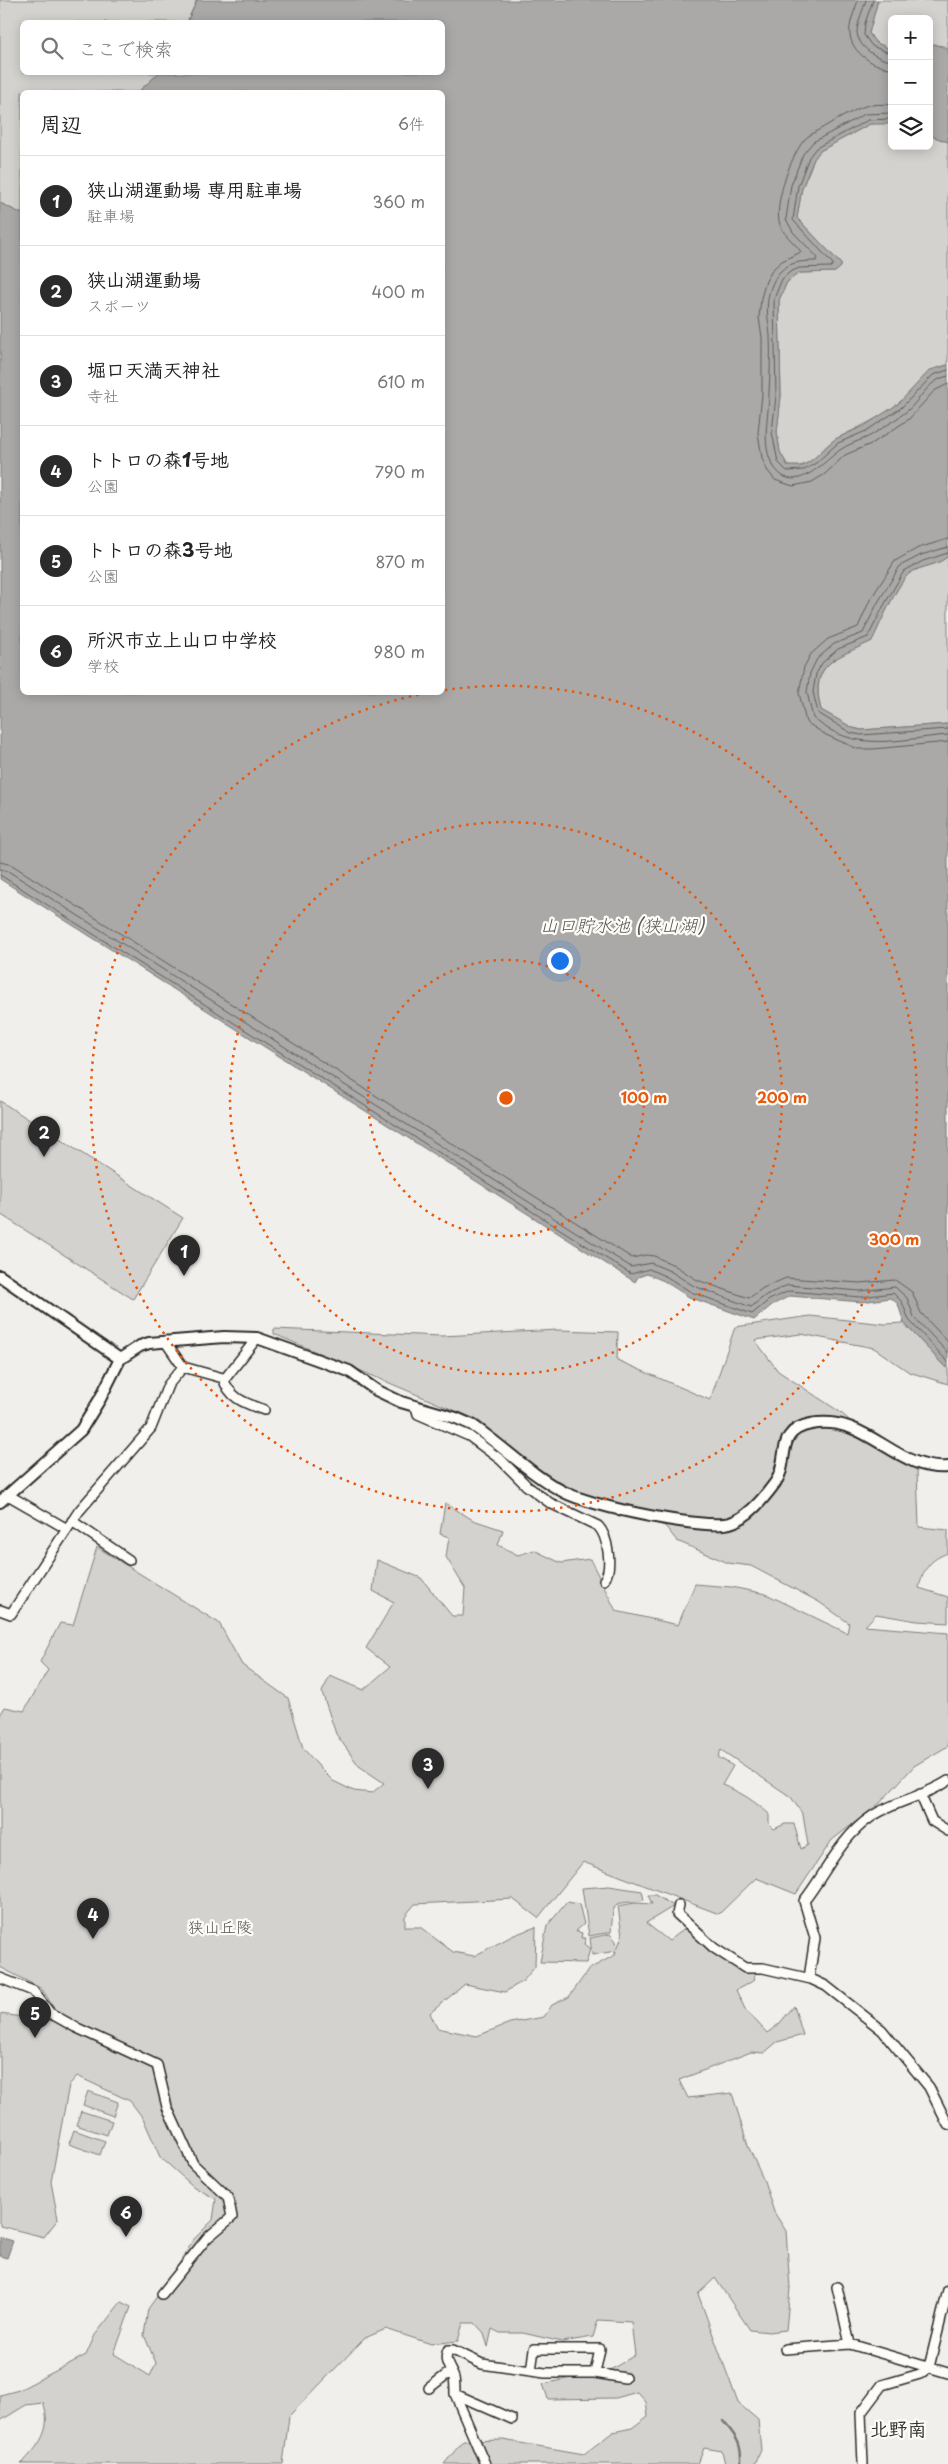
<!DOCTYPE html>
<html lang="ja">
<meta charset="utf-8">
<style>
:root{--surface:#fff;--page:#f6f6f6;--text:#222;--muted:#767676;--line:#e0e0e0;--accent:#2b2b2b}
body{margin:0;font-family:"Playpen Sans","Klee One",sans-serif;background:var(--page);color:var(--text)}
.controls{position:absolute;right:15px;top:15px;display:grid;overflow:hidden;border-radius:8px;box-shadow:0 2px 12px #0003}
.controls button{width:45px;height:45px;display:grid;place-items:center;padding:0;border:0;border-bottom:1px solid var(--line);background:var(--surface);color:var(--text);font:25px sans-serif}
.you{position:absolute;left:559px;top:960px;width:18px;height:18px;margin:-12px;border:4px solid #fff;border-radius:50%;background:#1a73e8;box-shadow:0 0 0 8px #1a73e833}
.badge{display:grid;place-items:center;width:32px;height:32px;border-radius:50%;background:var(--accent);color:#fff;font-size:16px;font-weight:700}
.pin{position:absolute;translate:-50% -41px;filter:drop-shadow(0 1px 2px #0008)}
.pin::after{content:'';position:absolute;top:26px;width:18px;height:15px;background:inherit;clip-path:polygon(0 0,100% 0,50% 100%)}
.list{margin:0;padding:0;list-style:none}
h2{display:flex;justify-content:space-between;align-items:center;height:65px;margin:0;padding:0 20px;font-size:21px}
h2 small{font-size:16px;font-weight:400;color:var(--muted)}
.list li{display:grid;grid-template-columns:32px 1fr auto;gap:15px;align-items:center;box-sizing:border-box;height:90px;padding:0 20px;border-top:1px solid var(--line)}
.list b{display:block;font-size:19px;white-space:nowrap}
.list p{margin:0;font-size:16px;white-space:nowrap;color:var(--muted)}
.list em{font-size:16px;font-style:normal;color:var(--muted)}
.icon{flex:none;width:28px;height:28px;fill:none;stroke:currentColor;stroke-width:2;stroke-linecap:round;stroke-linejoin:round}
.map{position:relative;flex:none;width:948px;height:2464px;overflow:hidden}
.search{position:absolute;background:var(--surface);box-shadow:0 2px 12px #0003;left:20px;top:20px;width:425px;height:55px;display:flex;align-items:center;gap:12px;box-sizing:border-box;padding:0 18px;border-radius:8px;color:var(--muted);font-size:19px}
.panel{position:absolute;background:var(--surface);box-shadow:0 2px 12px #0003;left:20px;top:90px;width:425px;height:605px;border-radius:8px}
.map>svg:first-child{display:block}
</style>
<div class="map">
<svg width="948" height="2464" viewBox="0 0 948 2464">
<rect width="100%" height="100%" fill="#f0efeb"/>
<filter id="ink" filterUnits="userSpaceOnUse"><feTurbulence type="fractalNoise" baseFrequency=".02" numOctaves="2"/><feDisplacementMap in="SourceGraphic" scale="10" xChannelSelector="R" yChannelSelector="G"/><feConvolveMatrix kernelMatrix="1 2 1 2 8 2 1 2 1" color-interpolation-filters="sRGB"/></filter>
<g filter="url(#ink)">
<path fill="#d3d2cf" stroke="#7f7e7d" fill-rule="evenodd" d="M0 0H197L187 22H22V72L159 73 138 92H22V214L0 203Z
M878 0H948V49L945 46 929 45V19H892V50L875 42 869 33Z
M885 123 892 124V146H929V135L948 142V365C925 369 916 388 900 402 881 418 858 427 836 439 824 445 817 460 803 465 798 467 793 467 788 466L780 452 777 432 781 396 779 300 787 282 799 273 835 272 841 267V264L797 218 802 188 814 159 820 151 870 124Z
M948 556V724L862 730 853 728 821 710C809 662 837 658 872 641 878 628 899 580 910 573 922 565 938 566 948 556Z
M0 1101 183 1218 133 1299 0 1214Z
M810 1316 885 1324 904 1323 945 1367H948V1384L909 1372 874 1348 801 1334 755 1340 778 1371 840 1412 883 1450 917 1470 919 1527 948 1530V1553C930 1559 923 1570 919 1588L948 1597V1623L917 1621 876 1614 865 1626 948 1633V1746L914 1766 880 1803 832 1840 796 1894 756 1878 719 1914 583 1862 538 1918 513 1899 415 1904 405 1916V1927H420L453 1952 474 1956 514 1935 536 1927 535 1967 523 1981 505 1992 465 1984 430 2013 437 2028 477 2036 510 2023 544 2017 552 2005 569 1997 589 1969 615 1955 616 1951 592 1955 590 1938 610 1934 616 1941 617 1949 622 1936 618 1906 635 1903 652 1904 648 1895H655L674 1906 646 1923 669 1941 687 1927 753 1970 755 1980 736 1990 745 2009 767 2033 779 2024 794 2006 803 2035 777 2042 764 2053 751 2052 679 2080 688 2098 732 2093 748 2146 764 2181 774 2212 786 2231 790 2288 786 2330 769 2332 750 2330 715 2278 698 2294 738 2403 758 2420 761 2450 755 2464H725L722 2451 704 2448 698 2464H444L463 2441 503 2440 584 2454 613 2432 632 2428 648 2416 646 2402 637 2392 616 2398 548 2399 543 2384 612 2369 635 2355 631 2322 598 2320 593 2337 562 2342 523 2333H500L492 2329 488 2347 484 2333 475 2323H463L458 2341 431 2344 386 2329 365 2338 289 2416 283 2464H21C39 2446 53 2429 43 2403L26 2405 0 2421V2395L19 2390 86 2355 95 2335 121 2302 131 2307 114 2354 150 2376 156 2363 144 2335 148 2309 175 2271 193 2240 213 2220 216 2199 194 2187 160 2157 143 2118 130 2101 77 2076 69 2085 51 2182 58 2219 44 2237 0 2226V2014L53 2021 55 2010 42 1989 0 1967V1715L5 1707 24 1711 48 1670 40 1662 60 1623 73 1625 97 1547 219 1623 242 1665 288 1698 303 1748 322 1770 333 1781 354 1791 372 1793 384 1783 359 1766 336 1734 322 1692 330 1676 363 1690 390 1667 366 1648 394 1602 373 1591 377 1560 421 1578 452 1616H463L465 1588 446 1557 449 1537 440 1534 445 1503 473 1520 503 1530 498 1545 518 1555 534 1550 561 1563 590 1559 616 1611 678 1625 695 1584 731 1587 766 1594 847 1633 849 1623 819 1602 751 1566 728 1563 677 1541 665 1526 605 1507 555 1484 479 1421 274 1334V1329L442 1336 558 1330 618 1332 617 1360 710 1400 735 1327ZM721 1750 791 1797 803 1815 808 1845 801 1849 794 1824H785L774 1829 769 1824V1814C754 1801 741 1792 722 1785L733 1766 718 1757Z
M609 1886 642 1891 644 1900C636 1904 626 1900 616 1905L613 1911 611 1932 589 1936 582 1888Z
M567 1902 579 1904 584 1924 576 1931 582 1933 581 1938H586L584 1944 590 1949 586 1963 540 1962 547 1926Z
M88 2091 118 2102 113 2116 83 2105Z
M81 2111 112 2121 107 2135 76 2125Z
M74 2130 105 2141 100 2155 69 2144Z"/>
<path fill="#aaa9a7" stroke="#777775" d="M197 0H878L869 33 875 42 892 50V124H870L820 151 814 159 802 188 797 218 841 264V267L835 272 799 273 787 282 779 300 781 396 777 432 780 452 788 466H803L813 459 835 439 864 426 898 404 930 370 948 365V556C938 566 922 565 910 573 899 580 878 628 872 641 838 658 808 662 821 710L853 728 861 730 948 724V1367H945L904 1323 898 1304 891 1298 861 1302 790 1296 772 1305 754 1320 689 1297 664 1281 647 1274 638 1277 635 1282 0 879V203L22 214V692H442V92H138L159 73 442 72V22H187Z
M934 44 948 49V142L929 135V45Z
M0 2237 13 2241 7 2258 0 2256Z"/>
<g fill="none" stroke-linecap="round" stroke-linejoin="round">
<path stroke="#5e5d5d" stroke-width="1" d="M858 0C855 11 848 24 850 35 852 53 875 68 892 68
M866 0C863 10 858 21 857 31 857 47 878 60 892 61
M873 0 865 23 864 35 872 46 892 54
M892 105C883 104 874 104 865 106 856 109 811 133 805 139 791 155 775 201 779 221 781 234 795 242 801 252L782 261 773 269 766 281 761 298 759 318 762 337V394L758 433 762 458 767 470 775 480 793 486 812 482 825 474 845 455 873 443 909 419 934 391 948 384
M892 113 865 114 813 142 803 154 791 185 786 219 793 232 818 258 816 261C801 261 788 262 778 274 773 281 769 291 768 299 766 312 769 323 770 336 771 355 770 374 769 393 769 417 760 446 774 467 794 497 823 462 840 450 848 444 859 441 868 437 877 432 898 418 906 412 921 400 927 380 948 376
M892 119 868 120 816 148 809 157 798 186 793 220 833 264 831 267 799 268 790 272 782 279 774 299 776 396 772 432 778 462 787 471 804 470 816 463 838 443 866 431 901 408 933 375 948 370
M948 539 918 548 895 561 870 600 858 627 828 639 811 654 804 667 799 693 806 722 826 735 858 749H873L948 742
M948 547 921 555 900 566 877 604 863 633 834 644 817 659 810 673 807 692 813 718C855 754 898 739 948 735
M948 553 923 561 904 571 883 607 868 637 838 649 822 663 816 674 813 692 818 713 851 733 861 735 948 729
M0 862 12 865 632 1258 646 1255 654 1256 674 1265 697 1280 749 1298 763 1288 786 1278 860 1283 895 1280 912 1292 921 1313 948 1342
M0 869 8 871 631 1267 651 1263 670 1271 694 1286 751 1307 766 1295 788 1285 860 1291 895 1287 907 1298 914 1317 948 1353
M0 875 631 1274 649 1269 667 1277 691 1292 752 1314 769 1300 789 1291 861 1297 893 1293 902 1302 909 1320 948 1362"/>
<path stroke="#777775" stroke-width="2.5" d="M723 2421C736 2437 742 2442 741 2464"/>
<defs>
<path id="minor" d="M165 1341 183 1367 223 1378C230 1399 245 1403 264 1410
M224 1380 257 1338
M416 1407 418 1414 469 1436 501 1460 527 1486 550 1503 598 1526C608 1536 613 1568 604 1580
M8 1495 67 1529
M72 1521 129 1560
M0 1610 11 1614 79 1511 151 1428 168 1385 183 1367
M920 1794 932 1821 948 1831
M679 1905 677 1914 714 1948 745 1968H763L811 1979 826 1986 882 2030 929 2087 948 2125
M0 1978 33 1991 50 2013 75 2027 157 2065 167 2107 193 2164 228 2197 232 2217 207 2238 162 2294
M809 1978 815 1938 804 1901C826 1873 840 1838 871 1817 894 1801 924 1797 948 1781
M837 2287 850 2344
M785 2349 850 2344 948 2373
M531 2371 534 2349H600L595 2373
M429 2388 450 2372
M455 2394 485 2464
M512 2419 455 2394C455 2389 455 2383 454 2378 450 2367 443 2362 448 2350H453L482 2364 545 2373H595L625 2378
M863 2464 861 2413 882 2385 920 2374 929 2367 948 2290"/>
<path id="tertiary" d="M0 1276 120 1359
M0 1502 81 1430 100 1399 120 1359 140 1346 149 1343 224 1337 257 1338 349 1371 376 1390 401 1402 456 1418 472 1425C503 1446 532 1476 564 1492 590 1506 703 1530 730 1523 748 1518 764 1498 775 1483 791 1461 773 1431 811 1424 866 1413 896 1472 948 1467"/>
</defs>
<use href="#minor" stroke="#2b2b2b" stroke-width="12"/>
<use href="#tertiary" stroke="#2b2b2b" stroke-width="14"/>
<use href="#minor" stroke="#fdfcf7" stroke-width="9"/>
<use href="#tertiary" stroke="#fdfcf7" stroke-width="10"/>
</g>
</g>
<g fill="none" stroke="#e8590c" stroke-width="2.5" stroke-dasharray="2.5 5">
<circle cx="506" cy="1098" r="138"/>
<circle cx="506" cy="1098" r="276"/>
<path d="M445 690A413 413 0 1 1 427 693"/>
</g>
<g text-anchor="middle" stroke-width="4.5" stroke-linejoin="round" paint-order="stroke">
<g font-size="16" fill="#555554" stroke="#fdfcf7">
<text x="220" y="1933">狭山丘陵</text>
</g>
<g font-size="18" font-style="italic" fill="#575756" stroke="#fdfcf7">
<text x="622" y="932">山口貯水池 (狭山湖)</text>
</g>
<g font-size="19" font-weight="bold" fill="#2b2b2b" stroke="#fdfcf7">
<text x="898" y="2436">北野南</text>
</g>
</g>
<circle cx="506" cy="1098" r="8" fill="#e8590c" stroke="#fdfcf7" stroke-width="2.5"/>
<g font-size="15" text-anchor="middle" font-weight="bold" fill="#e8590c" stroke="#fdfcf7" stroke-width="4.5" stroke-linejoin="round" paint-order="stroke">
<text x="644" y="1103">100 m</text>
<text x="782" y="1103">200 m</text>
<text x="894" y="1245">300 m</text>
</g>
</svg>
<div class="controls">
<button>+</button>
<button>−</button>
<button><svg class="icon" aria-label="layers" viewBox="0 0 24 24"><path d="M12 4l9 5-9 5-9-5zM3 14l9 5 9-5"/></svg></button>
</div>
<div class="you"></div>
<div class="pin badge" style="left:184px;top:1276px">1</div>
<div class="pin badge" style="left:44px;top:1157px">2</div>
<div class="pin badge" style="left:428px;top:1789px">3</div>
<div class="pin badge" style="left:93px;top:1939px">4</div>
<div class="pin badge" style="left:35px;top:2038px">5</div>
<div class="pin badge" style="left:126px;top:2237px">6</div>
<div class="search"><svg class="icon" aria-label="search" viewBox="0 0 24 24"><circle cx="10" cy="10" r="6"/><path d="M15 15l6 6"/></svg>ここで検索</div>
<section class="panel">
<h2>周辺<small>6件</small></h2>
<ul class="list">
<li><span class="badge">1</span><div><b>狭山湖運動場 専用駐車場</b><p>駐車場</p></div><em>360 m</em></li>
<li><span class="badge">2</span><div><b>狭山湖運動場</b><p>スポーツ</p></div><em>400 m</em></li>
<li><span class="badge">3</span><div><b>堀口天満天神社</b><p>寺社</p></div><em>610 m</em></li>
<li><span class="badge">4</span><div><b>トトロの森1号地</b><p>公園</p></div><em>790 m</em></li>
<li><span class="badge">5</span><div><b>トトロの森3号地</b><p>公園</p></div><em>870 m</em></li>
<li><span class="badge">6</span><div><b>所沢市立上山口中学校</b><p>学校</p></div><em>980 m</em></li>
</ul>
</section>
</div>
